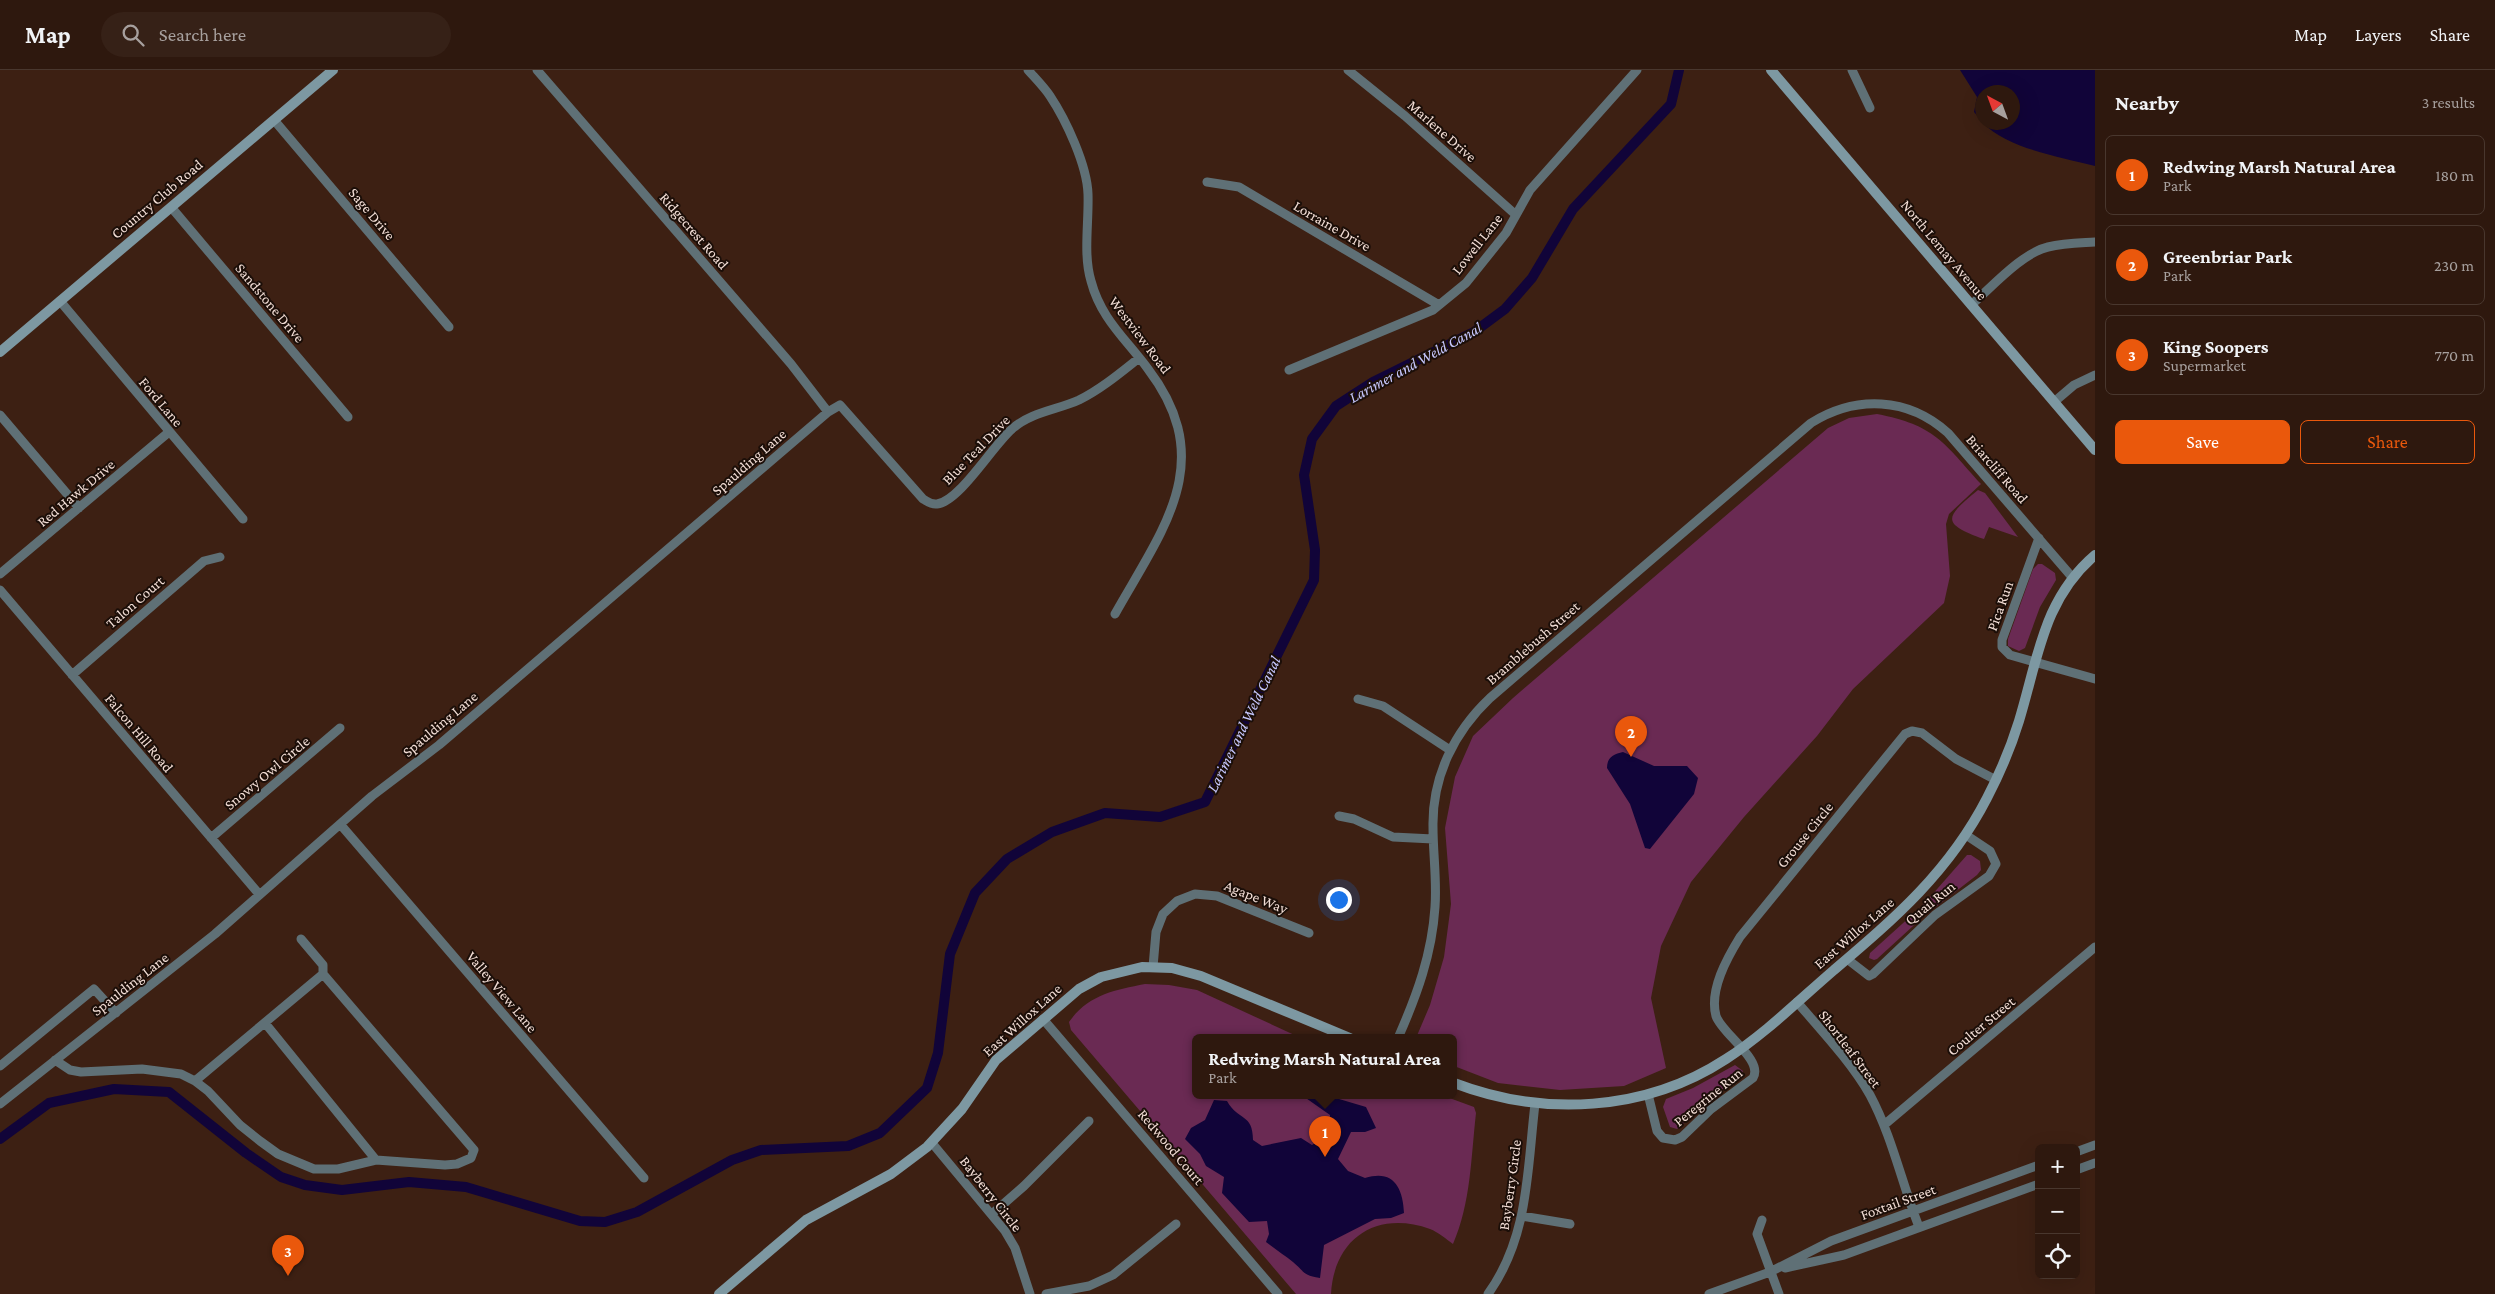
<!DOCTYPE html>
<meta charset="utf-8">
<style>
:root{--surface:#2e180e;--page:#362117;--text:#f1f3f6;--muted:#a7a09e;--line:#49372e;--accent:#ea580c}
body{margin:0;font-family:"Crimson Pro",serif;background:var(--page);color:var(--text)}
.controls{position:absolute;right:15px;bottom:15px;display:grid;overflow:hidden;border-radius:8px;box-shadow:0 5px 20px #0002}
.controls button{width:45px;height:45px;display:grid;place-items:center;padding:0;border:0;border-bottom:1px solid var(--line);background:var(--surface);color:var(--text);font:25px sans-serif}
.compass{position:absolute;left:1975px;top:15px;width:45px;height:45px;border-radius:50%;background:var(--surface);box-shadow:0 5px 20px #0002;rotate:319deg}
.you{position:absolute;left:1338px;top:829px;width:18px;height:18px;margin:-12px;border:4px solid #fff;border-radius:50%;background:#1a73e8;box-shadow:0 0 0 8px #1a73e833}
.badge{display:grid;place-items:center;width:32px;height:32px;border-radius:50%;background:var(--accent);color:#fff;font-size:16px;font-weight:700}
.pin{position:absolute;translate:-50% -41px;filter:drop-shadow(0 1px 2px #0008)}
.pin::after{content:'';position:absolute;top:26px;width:18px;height:15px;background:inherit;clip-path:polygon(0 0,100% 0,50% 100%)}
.popup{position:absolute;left:1192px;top:964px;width:265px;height:65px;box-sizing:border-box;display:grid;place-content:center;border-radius:8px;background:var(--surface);filter:drop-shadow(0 1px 4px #0005);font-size:16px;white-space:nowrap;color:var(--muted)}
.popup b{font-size:19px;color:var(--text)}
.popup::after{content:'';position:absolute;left:50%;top:100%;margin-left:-10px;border:10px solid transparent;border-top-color:var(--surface)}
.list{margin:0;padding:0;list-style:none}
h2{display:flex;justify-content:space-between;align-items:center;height:65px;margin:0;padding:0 20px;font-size:21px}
h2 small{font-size:16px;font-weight:400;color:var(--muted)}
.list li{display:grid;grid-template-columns:32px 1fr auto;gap:15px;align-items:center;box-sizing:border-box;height:80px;margin:0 10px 10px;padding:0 10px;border:1px solid var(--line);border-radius:8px}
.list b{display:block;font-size:19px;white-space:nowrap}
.list p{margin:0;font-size:16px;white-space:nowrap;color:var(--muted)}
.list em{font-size:16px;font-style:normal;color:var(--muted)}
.actions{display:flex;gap:10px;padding:15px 20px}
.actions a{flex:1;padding:11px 0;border:1px solid var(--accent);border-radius:8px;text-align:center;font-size:18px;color:var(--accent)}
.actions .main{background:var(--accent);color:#fff}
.icon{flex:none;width:28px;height:28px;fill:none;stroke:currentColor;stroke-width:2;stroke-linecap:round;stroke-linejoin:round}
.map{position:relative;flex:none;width:2095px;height:1224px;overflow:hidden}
header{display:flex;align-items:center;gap:30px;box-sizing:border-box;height:70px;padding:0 25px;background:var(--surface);border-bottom:1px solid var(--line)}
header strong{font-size:24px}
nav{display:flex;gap:28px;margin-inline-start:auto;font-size:18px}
.search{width:350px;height:45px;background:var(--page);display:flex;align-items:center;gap:12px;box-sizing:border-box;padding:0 18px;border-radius:28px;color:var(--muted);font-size:19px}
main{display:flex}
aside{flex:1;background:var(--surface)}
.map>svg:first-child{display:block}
</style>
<header>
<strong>Map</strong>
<div class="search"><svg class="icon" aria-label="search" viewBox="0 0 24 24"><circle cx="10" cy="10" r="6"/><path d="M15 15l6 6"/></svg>Search here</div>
<nav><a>Map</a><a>Layers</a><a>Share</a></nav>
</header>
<main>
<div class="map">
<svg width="2095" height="1224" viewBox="0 0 2095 1224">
<rect width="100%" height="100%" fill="#3d2013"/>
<path fill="#6a2a53" d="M1877 344C1935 355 1944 373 1981 414L1949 444 1946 454 1950 506 1944 533 1853 619 1817 666 1744 747 1691 812 1661 876 1651 928 1666 998 1624 1016 1560 1020 1498 1013 1454 996V968H1416L1430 935 1444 887 1451 834 1445 758 1455 707 1473 666 1513 628 1828 358 1849 348Z
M1978 420 1985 423 2018 467 1989 457 1984 469C1938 453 1947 446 1978 420Z
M2038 494H2042L2055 503 2056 510 2040 537 2025 578 2019 581 2008 576V569L2033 499Z
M1967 785H1971L1980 791 1981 800 1977 805 1924 846 1877 889 1874 890 1869 888 1870 883 1923 835Z
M1145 914 1169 915 1197 920 1301 968H1196V1026H1444L1474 1037 1476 1043C1471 1087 1471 1133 1453 1174 1446 1169 1438 1162 1430 1159 1377 1140 1334 1168 1331 1224H1296L1071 960 1069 952C1088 925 1114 920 1145 914Z
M1735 995 1743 1001 1740 1007 1709 1030 1681 1056 1677 1059 1670 1057 1663 1037 1666 1029 1693 1018Z"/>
<path fill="#110439" d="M1960 0H2095V96C2061 87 2008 79 1983 53L2012 52V22H1982V51L1974 42 1977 27Z
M1623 682 1654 696H1687L1698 708 1694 724 1650 779 1645 778 1630 734 1607 698C1607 687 1614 684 1623 682Z
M1303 1026H1329L1366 1037 1376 1058 1365 1062H1351L1338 1089 1348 1101 1365 1108C1393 1099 1403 1117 1404 1143L1391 1148 1375 1149 1324 1175 1320 1208C1302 1205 1305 1202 1293 1192 1284 1185 1275 1179 1266 1172L1269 1164 1267 1151 1249 1152 1222 1123 1224 1107 1206 1096 1200 1084 1185 1069 1191 1058 1205 1050 1214 1030 1227 1031C1238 1051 1253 1043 1253 1070L1262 1076 1301 1068 1312 1075 1331 1063 1330 1045Z"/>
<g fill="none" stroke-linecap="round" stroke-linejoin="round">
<path stroke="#110439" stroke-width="10" d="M0 1069 49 1033 114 1019 169 1022 246 1083 281 1107 305 1115 342 1120 409 1112 466 1117 580 1151 605 1152 637 1142 732 1090 761 1080 848 1076 880 1063 927 1018 938 983 950 884 975 823 1007 789 1052 762 1105 743 1160 747 1205 732 1314 510 1315 480 1304 405 1312 369 1336 336 1373 312 1474 262 1505 239 1532 208 1573 139 1671 34 1679 0"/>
<path stroke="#5f7076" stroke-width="9" d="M537 0 791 294 828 342
M1028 0C1035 8 1044 17 1050 26 1066 50 1087 95 1088 124 1089 153 1083 184 1091 211 1101 249 1126 269 1148 299 1219 392 1162 460 1115 544
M1348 0 1405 46 1516 145
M1852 0 1870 38
M274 50 449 257
M1207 112 1239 117 1439 235
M171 137 348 347
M60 231 243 449
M1971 235C1992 217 2022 183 2048 177 2064 173 2079 173 2095 172
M1289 300 1433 240 1466 213 1506 163 1530 120 1637 0
M2054 332 2074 315 2095 305
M0 345 79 438
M2039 468 2002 570V577L2010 585 2095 609
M0 504 169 362
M0 520 259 824
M72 605 204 491 220 487
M1358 629 1383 636 1450 680
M1339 746 1354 749 1393 767 1433 769
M340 754 644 1108
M211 768 340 658
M301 869 323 895V904
M1847 889 1869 906 1873 904 1935 845 1989 806 1996 794 1990 781 1966 765
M1153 897 1156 862 1163 844 1177 831 1195 824 1217 826 1309 863
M1797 932C1821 960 1852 993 1870 1025 1892 1066 1902 1114 1919 1157
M1043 949 1278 1224
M265 953 376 1090
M1398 968C1417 925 1432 884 1435 837 1437 810 1433 784 1433 757 1432 707 1454 662 1490 628L1811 353C1856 325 1908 327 1948 363L2072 507
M55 990 70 1000 81 1002 142 999 181 1004 195 1011 208 1021 240 1055 260 1071 278 1084 314 1099H338L376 1090 445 1095 457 1094 471 1088 474 1080 323 904
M0 996 94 919 116 943
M195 1011 323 904
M1648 1024 1657 1061 1663 1068 1675 1070 1682 1067 1710 1040 1753 1008C1764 990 1722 964 1716 946 1709 920 1727 888 1740 867L1905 664 1912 661 1922 663 1956 689 1996 710
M0 1034 215 864 372 726 439 675 828 342 840 335 923 429C927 431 931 435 937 434 960 431 993 375 1012 359 1031 342 1057 340 1079 330 1101 319 1120 303 1139 288
M1884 1055 2095 877
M932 1073 1005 1161 1015 1178 1030 1224
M2076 1082 2095 1075
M2076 1100 2095 1093
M992 1144 1024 1116 1089 1051
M1522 1146 1570 1154
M1762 1150 1757 1164 1779 1224
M1785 1198 1844 1185 2039 1114
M1046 1224 1089 1216 1113 1205 1176 1154
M1488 1224C1529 1167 1527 1101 1535 1034
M1709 1224 1770 1202 1831 1171 2039 1095"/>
<path stroke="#7d98a2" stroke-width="10" d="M1771 0 2095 380
M0 282 333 0
M1454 1013C1543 1047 1645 1042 1726 989 1765 964 1799 930 1834 900 1895 848 1949 802 1987 728 2000 703 2011 677 2019 651 2038 589 2043 529 2095 485
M719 1224 806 1150 891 1104 927 1077 962 1039 996 990 1079 919 1101 907 1142 897 1172 898 1201 906 1350 968"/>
</g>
<g text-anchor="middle" stroke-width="4" stroke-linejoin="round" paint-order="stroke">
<g font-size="15" fill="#f3ded6" stroke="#1b0e08">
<text transform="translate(1442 61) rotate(41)" y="5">Marlene Drive</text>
<text transform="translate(157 129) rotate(-40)" y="5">Country Club Road</text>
<text transform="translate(372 144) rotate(50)" y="5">Sage Drive</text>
<text transform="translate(1332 156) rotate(30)" y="5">Lorraine Drive</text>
<text transform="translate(694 161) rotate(49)" y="5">Ridgecrest Road</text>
<text transform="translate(1477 174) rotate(-52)" y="5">Lowell Lane</text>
<text transform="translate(1944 180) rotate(50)" y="5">North Lemay Avenue</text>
<text transform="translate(270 233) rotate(50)" y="5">Sandstone Drive</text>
<text transform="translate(1140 265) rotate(53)" y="5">Westview Road</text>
<text transform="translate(161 332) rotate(50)" y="5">Ford Lane</text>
<text transform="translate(976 380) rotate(-46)" y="5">Blue Teal Drive</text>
<text transform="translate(749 392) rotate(-41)" y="5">Spaulding Lane</text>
<text transform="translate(1997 399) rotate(49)" y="5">Briarcliff Road</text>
<text transform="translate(76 423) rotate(-40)" y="5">Red Hawk Drive</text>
<text transform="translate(135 532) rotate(-41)" y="5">Talon Court</text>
<text transform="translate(2000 536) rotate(-70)" y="5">Pica Run</text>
<text transform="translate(1533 573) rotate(-41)" y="5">Bramblebush Street</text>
<text transform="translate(440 654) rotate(-40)" y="5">Spaulding Lane</text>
<text transform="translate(139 663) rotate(50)" y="5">Falcon Hill Road</text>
<text transform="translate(267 703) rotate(-40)" y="5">Snowy Owl Circle</text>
<text transform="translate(1805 765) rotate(-51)" y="5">Grouse Circle</text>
<text transform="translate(1256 827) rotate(22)" y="5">Agape Way</text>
<text transform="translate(1930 833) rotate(-39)" y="5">Quail Run</text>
<text transform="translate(1854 863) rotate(-41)" y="5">East Willox Lane</text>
<text transform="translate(130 914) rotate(-38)" y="5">Spaulding Lane</text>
<text transform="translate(502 922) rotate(50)" y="5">Valley View Lane</text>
<text transform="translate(1022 950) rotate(-42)" y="5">East Willox Lane</text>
<text transform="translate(1981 956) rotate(-40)" y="5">Coulter Street</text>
<text transform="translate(1850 979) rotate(53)" y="5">Shortleaf Street</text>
<text transform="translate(1708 1027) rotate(-39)" y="5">Peregrine Run</text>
<text transform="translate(1171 1077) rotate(50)" y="5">Redwood Court</text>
<text transform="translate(1510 1115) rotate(-82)" y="5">Bayberry Circle</text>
<text transform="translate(991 1124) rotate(52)" y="5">Bayberry Circle</text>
<text transform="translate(1898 1132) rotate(-20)" y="5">Foxtail Street</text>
</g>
<g font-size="16" font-style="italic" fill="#c6c7fd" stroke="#1b0e08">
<text transform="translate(1415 292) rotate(-29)" y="6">Larimer and Weld Canal</text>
<text transform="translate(1243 654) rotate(-64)" y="6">Larimer and Weld Canal</text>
</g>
</g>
</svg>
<div class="controls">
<button>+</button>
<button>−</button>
<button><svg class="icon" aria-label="locate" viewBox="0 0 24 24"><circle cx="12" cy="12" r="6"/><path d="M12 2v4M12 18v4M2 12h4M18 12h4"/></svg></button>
</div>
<svg class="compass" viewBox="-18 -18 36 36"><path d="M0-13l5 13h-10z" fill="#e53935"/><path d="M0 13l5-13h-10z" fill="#a7a09e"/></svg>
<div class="you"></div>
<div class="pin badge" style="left:1325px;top:1087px">1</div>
<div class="popup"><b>Redwing Marsh Natural Area</b>Park</div>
<div class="pin badge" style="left:1631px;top:687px">2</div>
<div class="pin badge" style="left:288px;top:1206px">3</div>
</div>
<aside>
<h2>Nearby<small>3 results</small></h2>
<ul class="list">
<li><span class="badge">1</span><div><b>Redwing Marsh Natural Area</b><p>Park</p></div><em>180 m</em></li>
<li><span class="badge">2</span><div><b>Greenbriar Park</b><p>Park</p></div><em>230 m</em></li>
<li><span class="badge">3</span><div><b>King Soopers</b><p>Supermarket</p></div><em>770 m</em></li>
</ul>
<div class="actions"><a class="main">Save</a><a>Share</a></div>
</aside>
</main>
